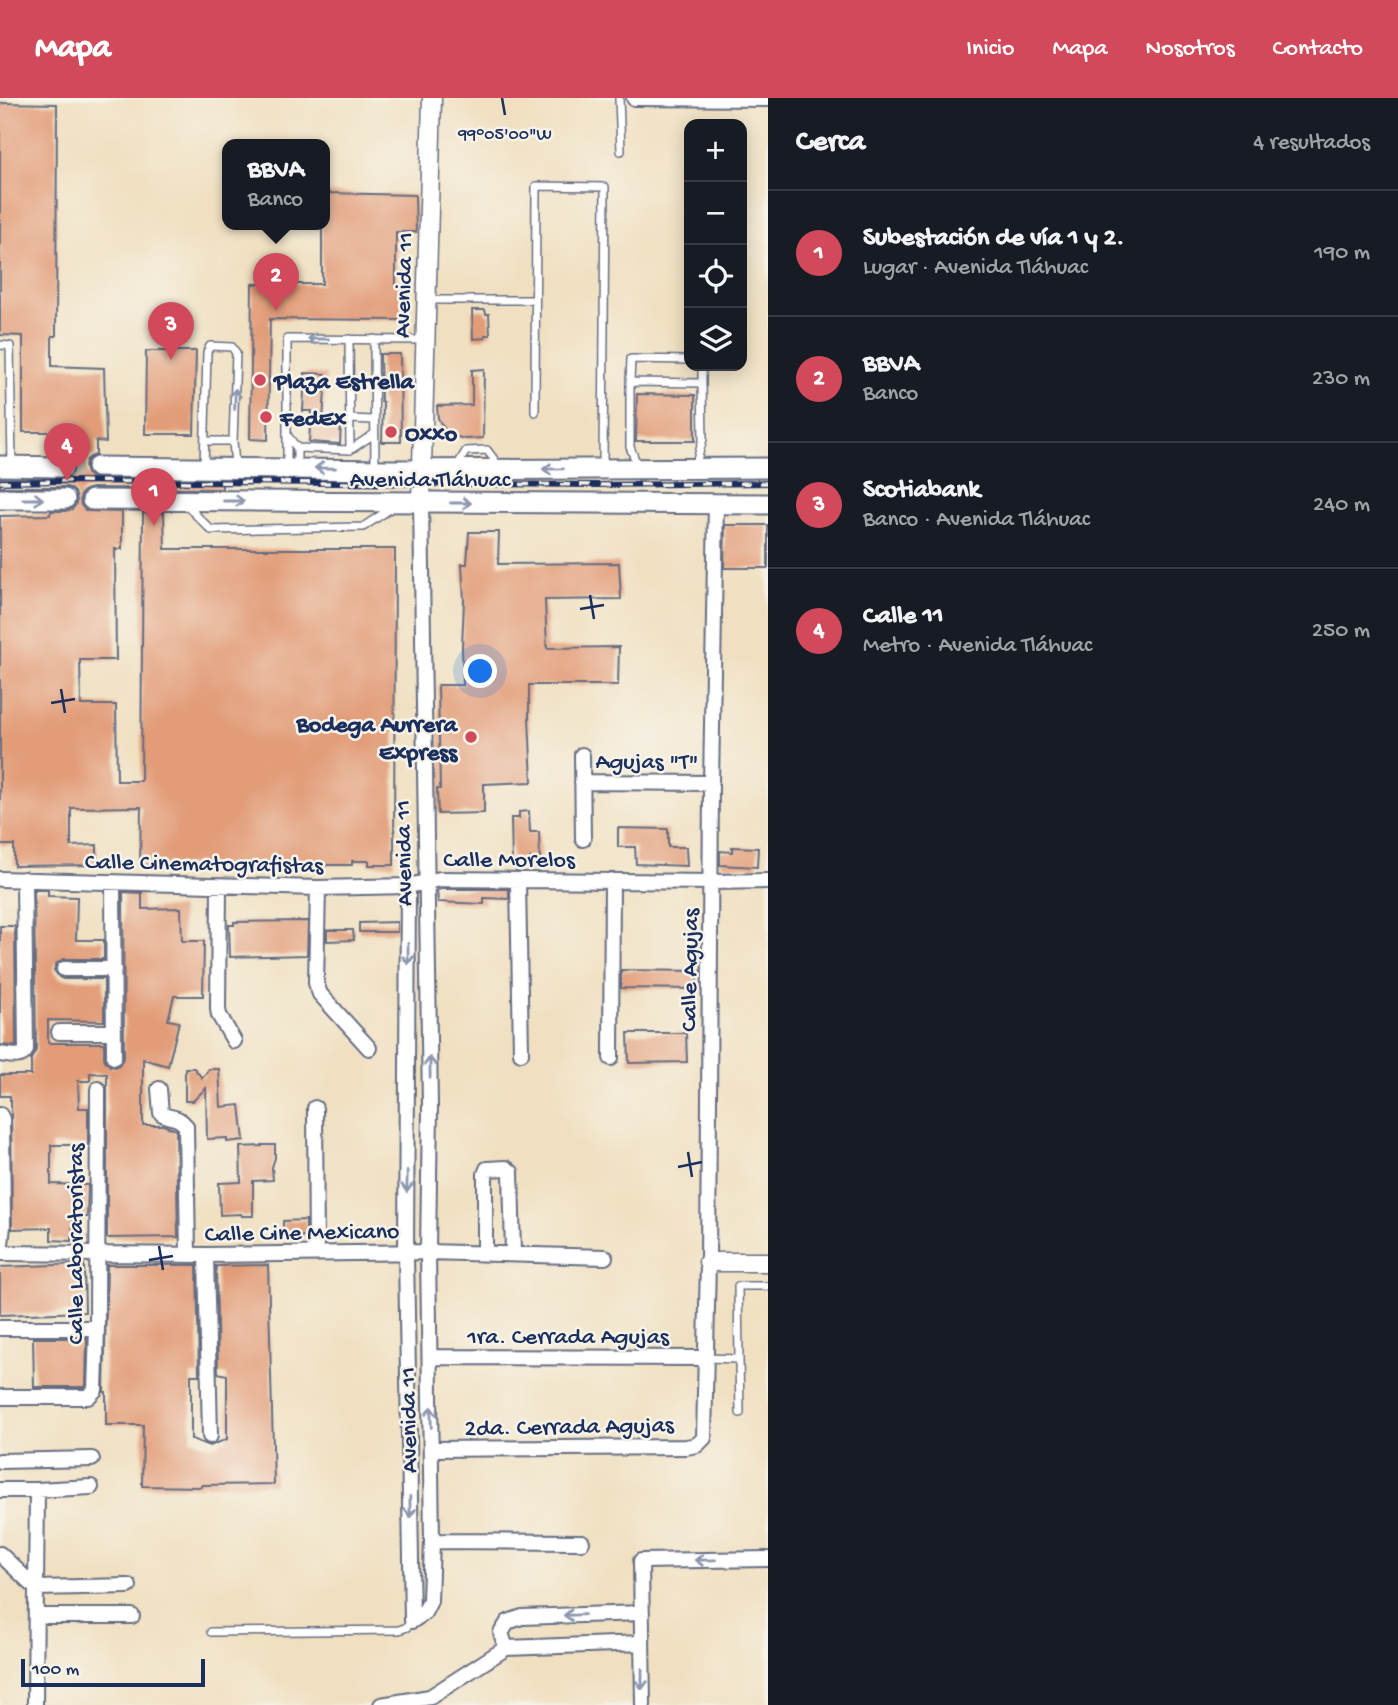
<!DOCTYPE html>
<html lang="es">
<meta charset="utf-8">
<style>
:root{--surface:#171b24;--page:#242831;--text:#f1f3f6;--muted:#9ea1a6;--line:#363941;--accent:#d1495b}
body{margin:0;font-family:"Gochi Hand",sans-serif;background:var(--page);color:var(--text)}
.controls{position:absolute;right:21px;top:21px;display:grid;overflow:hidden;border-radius:14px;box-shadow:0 4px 18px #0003}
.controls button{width:63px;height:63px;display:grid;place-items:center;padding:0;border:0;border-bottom:2px solid var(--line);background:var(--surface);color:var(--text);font:35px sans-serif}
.scale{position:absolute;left:21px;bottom:18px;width:184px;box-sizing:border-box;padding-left:7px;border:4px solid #1b2f5e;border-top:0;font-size:19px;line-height:24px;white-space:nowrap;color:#1b2f5e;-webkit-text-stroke:5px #f7f3e8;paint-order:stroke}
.you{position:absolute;left:481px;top:574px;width:24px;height:24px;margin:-18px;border:5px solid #fff;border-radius:50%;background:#1a73e8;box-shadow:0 0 0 10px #1a73e833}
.badge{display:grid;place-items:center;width:46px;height:46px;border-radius:50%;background:var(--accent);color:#fff;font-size:23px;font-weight:700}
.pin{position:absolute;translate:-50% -58px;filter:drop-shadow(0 2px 4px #0008)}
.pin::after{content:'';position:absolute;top:37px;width:24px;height:21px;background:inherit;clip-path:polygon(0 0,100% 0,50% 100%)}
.popup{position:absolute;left:222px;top:41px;width:108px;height:91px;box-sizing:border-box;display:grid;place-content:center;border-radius:14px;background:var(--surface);filter:drop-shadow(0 2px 5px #0005);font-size:23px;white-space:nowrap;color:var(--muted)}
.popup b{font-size:26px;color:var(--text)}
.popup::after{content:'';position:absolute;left:50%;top:100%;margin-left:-14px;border:14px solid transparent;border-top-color:var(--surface)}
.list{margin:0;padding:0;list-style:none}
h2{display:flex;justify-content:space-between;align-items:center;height:91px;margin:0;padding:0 28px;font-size:30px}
h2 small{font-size:23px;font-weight:400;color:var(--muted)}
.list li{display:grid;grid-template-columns:46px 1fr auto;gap:21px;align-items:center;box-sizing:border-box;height:126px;padding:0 28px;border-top:2px solid var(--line)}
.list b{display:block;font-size:26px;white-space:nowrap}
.list p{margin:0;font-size:23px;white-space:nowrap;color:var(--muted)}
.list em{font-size:23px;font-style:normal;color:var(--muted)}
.icon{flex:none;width:38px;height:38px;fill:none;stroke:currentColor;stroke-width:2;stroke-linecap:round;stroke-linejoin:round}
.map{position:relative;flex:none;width:768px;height:1607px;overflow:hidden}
header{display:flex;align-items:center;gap:42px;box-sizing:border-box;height:98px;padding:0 35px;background:var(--accent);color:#fff}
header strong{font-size:33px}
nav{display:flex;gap:38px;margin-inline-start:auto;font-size:24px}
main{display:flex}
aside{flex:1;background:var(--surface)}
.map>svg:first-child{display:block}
</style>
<header>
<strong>Mapa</strong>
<nav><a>Inicio</a><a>Mapa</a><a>Nosotros</a><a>Contacto</a></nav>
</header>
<main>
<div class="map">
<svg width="768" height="1607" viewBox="0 0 768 1607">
<rect width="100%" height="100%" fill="#f7f3e8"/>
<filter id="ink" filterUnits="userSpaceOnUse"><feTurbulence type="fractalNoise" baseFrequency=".0143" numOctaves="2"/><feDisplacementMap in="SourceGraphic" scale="14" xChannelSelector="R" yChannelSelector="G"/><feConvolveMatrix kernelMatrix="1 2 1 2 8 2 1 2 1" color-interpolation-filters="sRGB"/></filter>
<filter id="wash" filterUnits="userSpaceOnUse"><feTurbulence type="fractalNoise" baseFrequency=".00686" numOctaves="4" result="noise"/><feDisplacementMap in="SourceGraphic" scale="28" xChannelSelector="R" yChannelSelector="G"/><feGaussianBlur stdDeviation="1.57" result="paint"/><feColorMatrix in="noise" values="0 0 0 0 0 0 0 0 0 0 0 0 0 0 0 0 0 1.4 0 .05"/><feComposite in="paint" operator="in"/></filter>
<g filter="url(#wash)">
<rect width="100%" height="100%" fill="#f0e0c1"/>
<g id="blocks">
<path fill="#e29c78" d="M0 5 57 6 56 238H52V268L104 270 106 344 96 343V357L90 359 86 363 85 370 87 376 91 380 97 381 222 383V391L92 390 85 392 81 396 80 401 81 407 86 413 122 414V451H115L116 562H80L81 607H116L117 683H141L143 415H164L165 451H395L394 767H369V763H352V767H140L141 709 71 710V748L97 747V767L14 768V747H0V418L50 417 51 413H65L72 411 75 408 77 402 75 394 70 390 66 389H0V380L63 381 68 380 73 376 75 369 74 364 70 359 63 357V334H23V238L0 237Z
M325 95 415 97 416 134H396V187L402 188V222L270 221 268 342 250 341 252 186H322V127H325Z
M472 212H485L486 216H489L490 237H485V240L473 241Z
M146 253H196L194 336H145Z
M380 256H400L401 344H382L383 304H381Z
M484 271 483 340 465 341 454 338 445 331 441 326 438 320 437 308 472 307V272Z
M305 275 326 276 323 323 341 324 340 346 309 344 311 313H303Z
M637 296 695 297V343H636Z
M725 427H768V470H724Z
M469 434H499L498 466 619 465 621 501 545 502 547 550 619 549 618 587H529V620L532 684 484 686V715L438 716 437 691H440L438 587H463L462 549 464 503 462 466H467Z
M529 713 530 734H539L540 761 530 760 531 765 512 766 511 720H519V714Z
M618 730 668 731V749H686L687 768 636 766 635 749H618Z
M732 749 758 750 757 769 720 767V753L732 754Z
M441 791H509V801L484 800V806L438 804 437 792Z
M34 792H48V798L77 799 76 842H104V861H63L56 866 54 872 59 879 63 881H104V923L48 922V945H104V960L106 964 110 968 115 969 119 967 124 959 123 794 142 795V811L181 810 182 843H204L203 898H174L168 922 179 924 168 968 143 961V1027H163L176 1032 178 1139 107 1140V976L90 975V983H78L79 1010H88V1047H51V1086L88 1087 87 1119H73L72 1143 51 1142V1130L12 1131 11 1002H10V998H0V977H31V961L36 952Z
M308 823 307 857 230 859 229 827H234V824Z
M397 824V834H359V825Z
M0 828H15L16 948 0 947Z
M327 832H353L354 842 327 843Z
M621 872 697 873V891L621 890Z
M628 935H686L687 964 629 965Z
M185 970H194L202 980 209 971H219L221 1009 240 1007 244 1042 227 1044V1040L207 1041 206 990 193 1003H185Z
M262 1047H275V1060L272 1069 273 1082 253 1083V1118H242L241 1116 220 1117 219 1085 241 1084 240 1049 262 1048Z
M306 1122V1138L283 1139V1123Z
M84 1166 85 1214 0 1217V1169Z
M107 1167H197L199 1277H191V1341L210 1348 227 1341V1277L218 1275 216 1168 268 1167 274 1386 201 1387V1389L142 1388 143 1327H106V1294H104Z
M33 1240H87L86 1288 84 1289H34Z"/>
</g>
</g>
<g filter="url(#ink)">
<use href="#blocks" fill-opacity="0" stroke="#666d81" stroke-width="2"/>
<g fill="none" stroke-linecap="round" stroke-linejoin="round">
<path stroke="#c5bdad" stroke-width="19" stroke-dasharray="19 10" stroke-linecap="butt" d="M63 369H97"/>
<defs>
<path id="service" d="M619 0 621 53
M426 202H535
M374 241 375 370
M0 247 10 248 12 368
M630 284 631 261 689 262
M702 285V268
M535 314 536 88 605 89 603 370
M350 321 374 322
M287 337 297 350V370
M205 343H233
M297 350 350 352 349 241
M350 352 374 336
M457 368 466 353 487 352 499 368
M204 369 207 254 210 248 232 249 236 255 233 343 235 368
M287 369V241L424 242
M638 369 630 349V284L702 285 703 341 695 369
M184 405 211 432 363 429 393 409
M706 1260 739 1261 740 1315
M739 1261 738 1188H768
M211 1534 399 1532 407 1529 412 1523"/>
<path id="minor" d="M634 0 768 1
M582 657 583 741
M582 684 711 685
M0 781 318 790 408 788 440 781 711 784 768 783
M518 783 521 955
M113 785 114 959
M219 788 218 911 219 917 234 943
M408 788 406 1155 412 1523 424 1515 430 1503 432 1443 428 1154 430 1008 421 404
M318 790 316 885 320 896 369 950
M64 871H114
M59 934H113
M0 956C8 957 22 961 26 952L24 781
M611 960 612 783
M159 991 161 1015C170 1022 176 1016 186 1028L188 1157
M315 1010 316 1155
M0 1017 2 1021 3 1128 0 1155
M0 1155 206 1157 428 1154 605 1159
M485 1156V1076L487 1071 506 1070 511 1074 513 1156
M206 1157 210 1338
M0 1230H97
M430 1259 706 1260
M0 1299H88L95 1292 97 1230 98 991
M432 1351 686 1349 697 1347 704 1340 708 1164 711 685 716 405
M0 1363 92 1361
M91 1389 37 1392 36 1490 129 1488
M0 1392H37
M432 1443 582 1444
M0 1456 36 1490 35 1607
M642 1515 522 1519 508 1524 501 1535 506 1550 642 1545
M37 1518H132
M381 1607 430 1599 506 1550
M643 1607 641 1463 768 1461"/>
<path id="tertiary" d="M421 404 432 0
M708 1164H768"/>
<path id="secondary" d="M0 368 63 369
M97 369 392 372 768 370
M0 401H65
M92 402 768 406"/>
</defs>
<use href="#service" stroke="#666d81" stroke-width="10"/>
<use href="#minor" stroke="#666d81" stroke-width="18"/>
<use href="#tertiary" stroke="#666d81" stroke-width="21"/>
<use href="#secondary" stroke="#666d81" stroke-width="23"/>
<use href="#service" stroke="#fff" stroke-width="7"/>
<use href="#minor" stroke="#fff" stroke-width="14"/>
<use href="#tertiary" stroke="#fff" stroke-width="18"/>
<use href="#secondary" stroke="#fff" stroke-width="19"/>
<defs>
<path id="rail" d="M0 384 67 383 600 387 768 385"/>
</defs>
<use href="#rail" stroke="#1b2f5e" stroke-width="6"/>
<use href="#rail" stroke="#f7f3e8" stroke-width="3.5" stroke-dasharray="10" stroke-linecap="butt"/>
</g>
<defs><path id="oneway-shaft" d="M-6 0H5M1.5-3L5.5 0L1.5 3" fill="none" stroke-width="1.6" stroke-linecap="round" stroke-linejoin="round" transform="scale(1.75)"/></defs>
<g stroke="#8d97ae">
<use href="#oneway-shaft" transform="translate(318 241) rotate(-180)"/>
<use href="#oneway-shaft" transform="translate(235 301) rotate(-88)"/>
<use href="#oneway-shaft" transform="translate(325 370) rotate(-179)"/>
<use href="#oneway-shaft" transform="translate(553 371) rotate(179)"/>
<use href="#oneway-shaft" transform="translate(33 401)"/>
<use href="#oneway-shaft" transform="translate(234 403)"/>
<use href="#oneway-shaft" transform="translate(461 405)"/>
<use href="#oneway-shaft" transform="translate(408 856) rotate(90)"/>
<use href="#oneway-shaft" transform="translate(430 969) rotate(-91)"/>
<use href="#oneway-shaft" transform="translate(407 1084) rotate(91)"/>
<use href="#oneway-shaft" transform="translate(431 1319) rotate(-91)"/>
<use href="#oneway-shaft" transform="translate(410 1409) rotate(89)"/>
<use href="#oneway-shaft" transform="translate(705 1462) rotate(179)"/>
<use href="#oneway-shaft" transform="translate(574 1517) rotate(178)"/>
<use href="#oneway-shaft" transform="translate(642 1581) rotate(90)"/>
</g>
</g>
<path fill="none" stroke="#1b2f5e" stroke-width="2.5" d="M502 0 505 17M590 497 594 521M580 511 604 507M61 591 65 615M51 605 75 601M688 1054 692 1079M678 1069 702 1064M159 1148 163 1172M149 1162 173 1158"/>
<g fill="#d1495b" stroke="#f7f3e8" stroke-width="2.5">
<circle cx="260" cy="282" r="7"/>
<circle cx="266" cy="319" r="7"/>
<circle cx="391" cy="334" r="7"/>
<circle cx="471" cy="639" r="7"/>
</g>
<g text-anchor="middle" stroke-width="5" stroke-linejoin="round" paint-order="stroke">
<g font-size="24" fill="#1b2f5e" stroke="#f7f3e8">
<text transform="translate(402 187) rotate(-88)" y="8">Avenida 11</text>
<text x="430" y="388">Avenida Tláhuac</text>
<text x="647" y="670">Agujas "T"</text>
<text transform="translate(402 755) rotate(-91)" y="8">Avenida 11</text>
<text x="509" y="768">Calle Morelos</text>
<text transform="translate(204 764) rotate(1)" y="8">Calle Cinematografistas</text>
<text transform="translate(688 872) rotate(-89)" y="8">Calle Agujas</text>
<text transform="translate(302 1133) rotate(-1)" y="8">Calle Cine Mexicano</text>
<text transform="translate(74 1146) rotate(-90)" y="8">Calle Laboratoristas</text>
<text x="568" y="1245">1ra. Cerrada Agujas</text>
<text transform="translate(407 1322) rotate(-91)" y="8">Avenida 11</text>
<text transform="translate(569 1327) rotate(-1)" y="8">2da. Cerrada Agujas</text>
</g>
<g font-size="24" font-weight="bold" fill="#1b2f5e" stroke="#f7f3e8" text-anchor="start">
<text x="274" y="290">Plaza Estrella</text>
<text x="280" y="327">FedEx</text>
<text x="405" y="342">Oxxo</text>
<text x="457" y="633" text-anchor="end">Bodega Aurrera<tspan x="457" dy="28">Express</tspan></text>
</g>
</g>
<g font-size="18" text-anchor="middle" fill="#1b2f5e" stroke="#f7f3e8" stroke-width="5" stroke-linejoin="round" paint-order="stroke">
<text x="505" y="41">99°05'00"W</text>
</g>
</svg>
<div class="controls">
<button>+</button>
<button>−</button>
<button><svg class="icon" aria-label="locate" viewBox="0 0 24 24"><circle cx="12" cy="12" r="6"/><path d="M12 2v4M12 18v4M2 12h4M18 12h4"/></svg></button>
<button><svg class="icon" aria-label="layers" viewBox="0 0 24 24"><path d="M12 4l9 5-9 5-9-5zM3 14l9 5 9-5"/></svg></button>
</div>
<div class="scale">100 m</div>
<div class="you"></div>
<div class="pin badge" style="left:154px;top:428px">1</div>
<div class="pin badge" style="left:276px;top:213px">2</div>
<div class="popup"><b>BBVA</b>Banco</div>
<div class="pin badge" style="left:171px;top:262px">3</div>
<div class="pin badge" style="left:67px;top:383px">4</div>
</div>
<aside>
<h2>Cerca<small>4 resultados</small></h2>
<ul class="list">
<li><span class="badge">1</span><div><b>Subestación de vía 1 y 2.</b><p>Lugar · Avenida Tláhuac</p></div><em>190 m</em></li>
<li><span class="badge">2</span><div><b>BBVA</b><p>Banco</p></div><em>230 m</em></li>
<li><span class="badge">3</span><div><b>Scotiabank</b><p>Banco · Avenida Tláhuac</p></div><em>240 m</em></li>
<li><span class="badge">4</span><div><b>Calle 11</b><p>Metro · Avenida Tláhuac</p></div><em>250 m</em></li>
</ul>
</aside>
</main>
